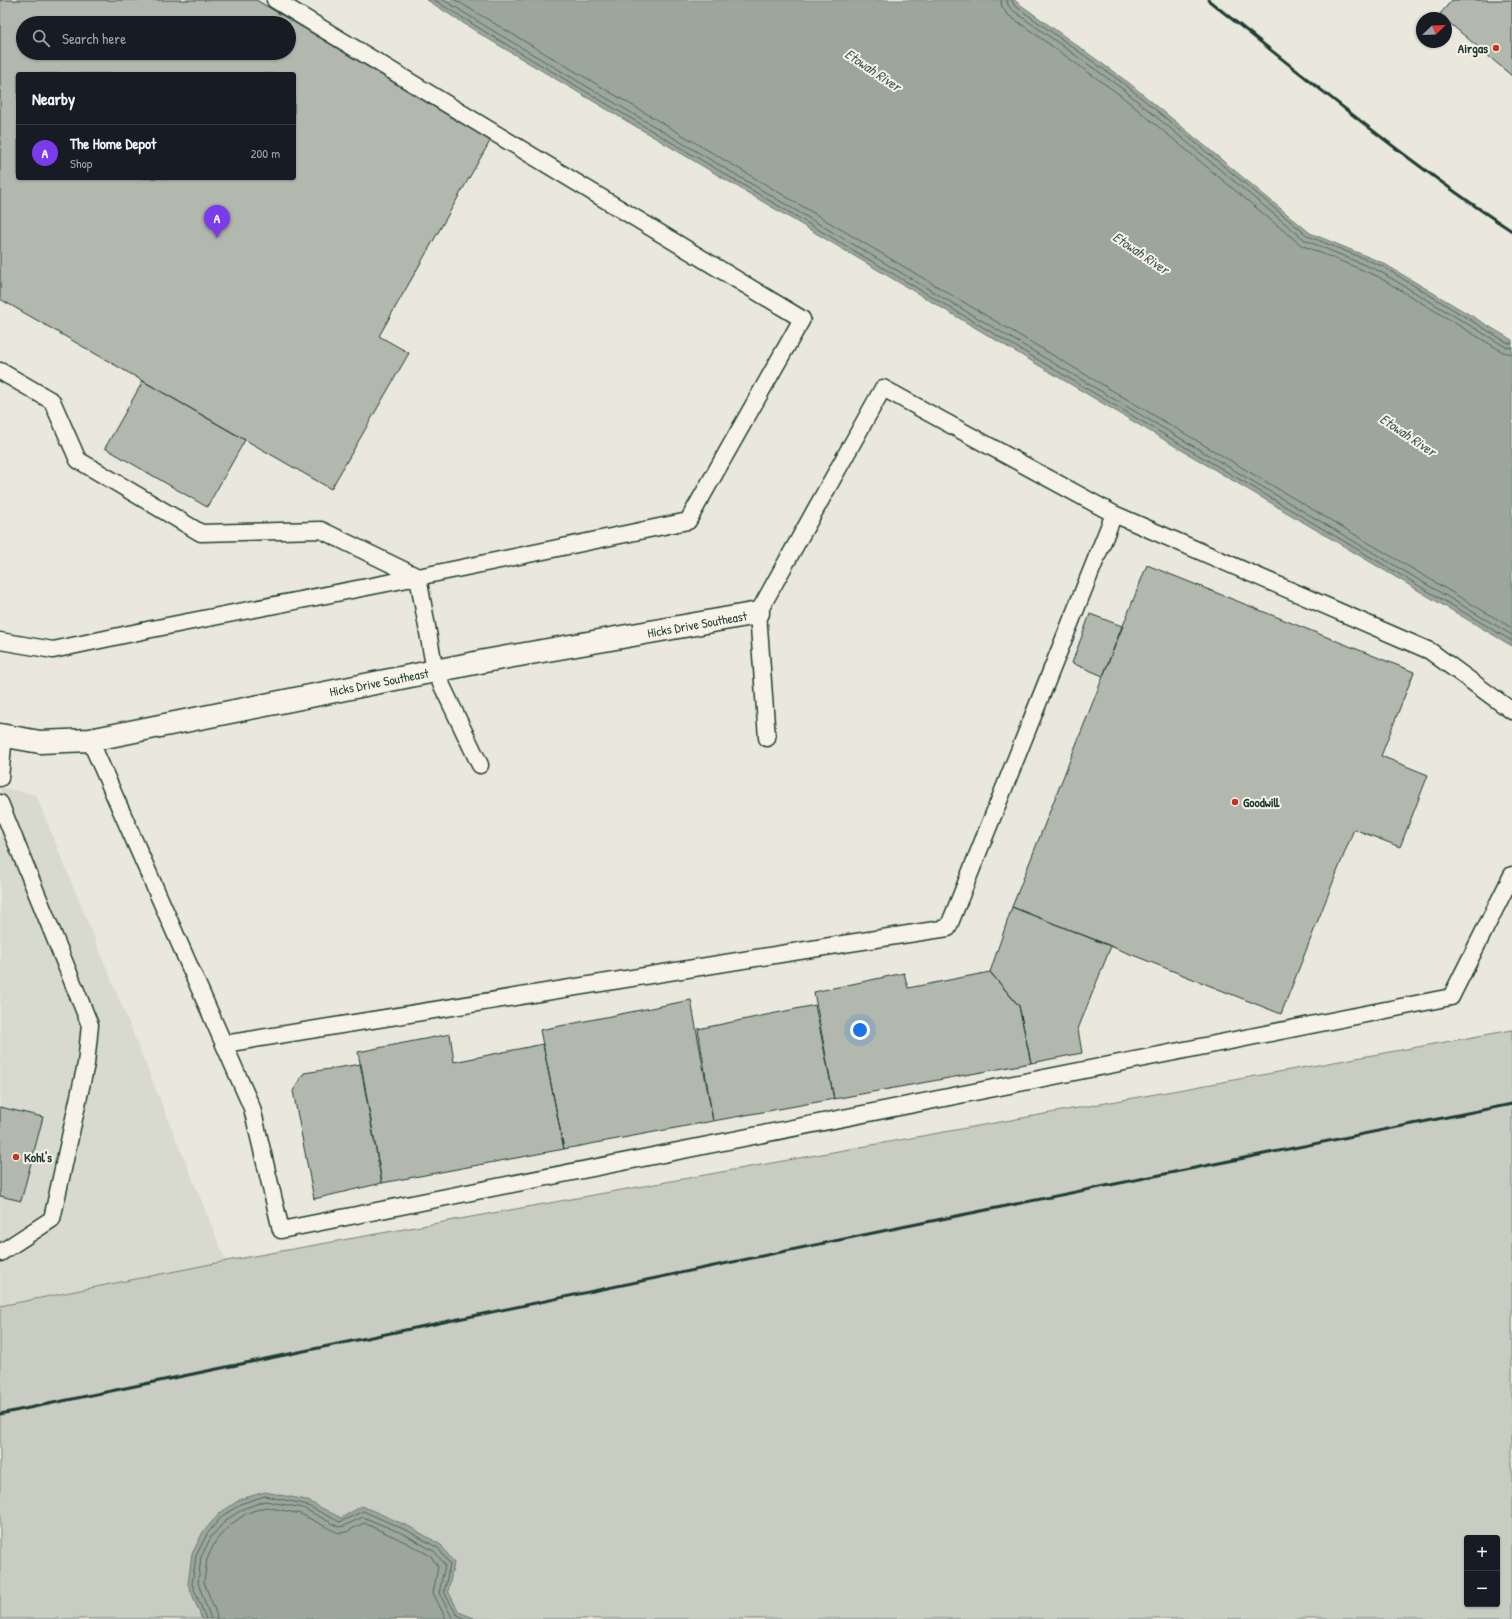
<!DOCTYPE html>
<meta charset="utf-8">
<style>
:root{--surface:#171b24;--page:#242831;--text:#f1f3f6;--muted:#9ea1a6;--line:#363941;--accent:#7c3aed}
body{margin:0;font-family:"Patrick Hand",sans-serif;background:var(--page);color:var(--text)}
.controls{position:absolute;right:12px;bottom:12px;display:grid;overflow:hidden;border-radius:4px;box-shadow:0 1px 3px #0004}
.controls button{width:36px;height:36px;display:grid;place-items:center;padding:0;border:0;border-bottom:1px solid var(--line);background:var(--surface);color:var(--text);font:20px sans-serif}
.compass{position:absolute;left:1416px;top:12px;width:36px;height:36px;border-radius:50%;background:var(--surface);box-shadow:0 1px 3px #0004;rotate:67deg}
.you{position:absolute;left:860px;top:1030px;width:14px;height:14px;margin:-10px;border:3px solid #fff;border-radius:50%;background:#1a73e8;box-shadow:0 0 0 6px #1a73e833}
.badge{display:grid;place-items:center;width:26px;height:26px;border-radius:50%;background:var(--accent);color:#fff;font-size:13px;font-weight:700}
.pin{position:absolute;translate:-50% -33px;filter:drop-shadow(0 1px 2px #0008)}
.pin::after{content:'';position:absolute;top:21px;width:14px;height:12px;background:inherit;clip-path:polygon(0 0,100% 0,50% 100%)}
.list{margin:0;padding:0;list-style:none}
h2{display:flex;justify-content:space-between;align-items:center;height:52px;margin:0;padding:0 16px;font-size:17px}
h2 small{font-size:13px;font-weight:400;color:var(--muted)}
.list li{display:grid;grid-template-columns:26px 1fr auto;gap:12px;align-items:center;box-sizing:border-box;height:56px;padding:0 16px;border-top:1px solid var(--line)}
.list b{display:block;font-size:15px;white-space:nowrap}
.list p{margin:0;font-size:13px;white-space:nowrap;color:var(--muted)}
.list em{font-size:13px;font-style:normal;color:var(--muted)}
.icon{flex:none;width:22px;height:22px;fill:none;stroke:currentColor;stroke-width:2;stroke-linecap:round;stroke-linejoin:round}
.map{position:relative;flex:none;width:1512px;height:1619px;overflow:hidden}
.search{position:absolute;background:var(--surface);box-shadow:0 1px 3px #0004;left:16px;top:16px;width:280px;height:44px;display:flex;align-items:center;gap:10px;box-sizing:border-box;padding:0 14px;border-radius:22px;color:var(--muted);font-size:15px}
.panel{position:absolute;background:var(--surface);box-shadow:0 1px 3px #0004;left:16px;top:72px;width:280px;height:108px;border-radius:4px}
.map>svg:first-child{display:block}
</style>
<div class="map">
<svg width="1512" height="1619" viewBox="0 0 1512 1619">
<rect width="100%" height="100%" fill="#eae8dd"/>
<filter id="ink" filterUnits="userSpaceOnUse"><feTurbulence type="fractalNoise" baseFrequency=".025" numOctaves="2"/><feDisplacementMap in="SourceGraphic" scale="8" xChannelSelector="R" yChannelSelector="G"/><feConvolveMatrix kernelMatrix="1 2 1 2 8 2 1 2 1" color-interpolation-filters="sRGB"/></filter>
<g filter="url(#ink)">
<path fill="#d9dacf" d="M0 787 36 795 226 1261 0 1306Z"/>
<path fill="#c8ccc1" stroke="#74847a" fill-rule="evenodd" d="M1512 1030V1619H0V1306L226 1261ZM1467 1538H1497V1604H1467Z"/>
<path fill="#9ca69c" stroke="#6a7c72" d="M427 0H1014L1129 83 1310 233 1383 263 1512 340V646L485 37Z
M265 1492 306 1500 341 1518 362 1506 410 1527 441 1545 454 1563 448 1591 459 1612 476 1619H202L188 1584 192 1554 203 1532 220 1513 241 1499Z"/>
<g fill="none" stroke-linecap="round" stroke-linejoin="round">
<path stroke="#51675e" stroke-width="1" d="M434 0 487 33 1512 641
M444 0 490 29 1512 635
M455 0 1512 628
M1001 0 1002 7 1007 14 1120 95 1301 245 1377 276 1503 352 1512 354
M1007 0 1008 5 1011 9 1124 90 1305 240 1379 271 1506 347 1512 348
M1012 0 1014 5 1127 86 1308 236 1382 266 1508 343H1512
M206 1619 192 1584 196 1556 207 1534 222 1516 243 1503 265 1496 304 1504 340 1522 363 1511 408 1531 438 1548 450 1564 444 1592 456 1614 465 1619
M211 1619 198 1583 201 1557 211 1537 226 1520 245 1508 265 1501 303 1508 339 1527 344 1526 363 1517 406 1535 435 1552 445 1565 439 1593 453 1619
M217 1619 216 1613 204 1582 207 1559 216 1540 230 1525 247 1513 266 1507 301 1514 334 1531 340 1533 346 1532 364 1523 403 1541 431 1556 438 1567 433 1593 446 1619"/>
</g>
<path fill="#b2b8ae" stroke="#1f3d34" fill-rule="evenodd" d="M0 0H256L493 136 379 336 409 353 331 489 0 299ZM23 23H289V53H23ZM18 74H294V178H18Z
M1452 0H1512V76L1446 20V18L1440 14Z
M143 381 245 440 207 507 105 448Z
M1147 565 1414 672 1381 756 1428 775 1400 847 1354 829 1281 1014 1012 907Z
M1090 614 1122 626 1103 676 1072 663Z
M1012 907 1111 946 1078 1029 1082 1053 1031 1063 1019 1006 990 972Z
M990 972 1019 1006 1031 1063 834 1099 814 992 904 973 908 988Z
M691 1000 713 1121 564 1149 540 1030Z
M815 1005 834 1099 713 1121 698 1029Z
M450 1034 454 1062 543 1044 564 1149 382 1183 358 1052Z
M361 1064 382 1183 314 1199 293 1091 304 1073Z
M0 1107 43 1117 21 1201 0 1196Z"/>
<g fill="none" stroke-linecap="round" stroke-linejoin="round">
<defs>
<path id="lane" d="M0 371 52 401 78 460 201 533 321 530 418 577 435 671 480 765
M0 641 53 650 152 629 418 577 688 521 802 319 275 0
M767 738 758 613 883 388 1114 514 1430 651 1512 711
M90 740 252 1108 281 1230 1451 997 1512 875
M0 778 4 735
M0 803 90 1025 86 1064 52 1219 0 1253
M224 1044 843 944 948 928 1114 514"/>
<path id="street" d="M0 735 40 742 90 740 485 661 758 613"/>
</defs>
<use href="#lane" stroke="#1f3d34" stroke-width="19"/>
<use href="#street" stroke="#1f3d34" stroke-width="25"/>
<use href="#lane" stroke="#f7f3e8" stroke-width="16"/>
<use href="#street" stroke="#f7f3e8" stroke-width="22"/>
<path stroke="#1f3d34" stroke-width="3" d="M1208 0C1308 79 1406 161 1512 231
M0 1414 902 1227 1512 1104"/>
</g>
</g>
<g fill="#c8321e" stroke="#f7f3e8" stroke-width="1.5">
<circle cx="1496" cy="48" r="4"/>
<circle cx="1235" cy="802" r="4"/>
<circle cx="16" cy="1157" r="4"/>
</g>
<g text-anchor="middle" stroke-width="4" stroke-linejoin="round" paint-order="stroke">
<g font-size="13" font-weight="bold" fill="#1f3d34" stroke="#f7f3e8" text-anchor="start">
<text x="1488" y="53" text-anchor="end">Airgas</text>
<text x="1243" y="807">Goodwill</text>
<text x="24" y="1162">Kohl's</text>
</g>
<g font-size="13" fill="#1f3d34" stroke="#f7f3e8">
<text transform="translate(697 624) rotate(-10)" y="5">Hicks Drive Southeast</text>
<text transform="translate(379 682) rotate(-11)" y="5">Hicks Drive Southeast</text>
</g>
<g font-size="14" font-style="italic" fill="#445c53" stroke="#f7f3e8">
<text transform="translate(873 70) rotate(34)" y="5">Etowah River</text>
<text transform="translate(1141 253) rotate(34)" y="5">Etowah River</text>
<text transform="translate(1408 435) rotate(34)" y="5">Etowah River</text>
</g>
</g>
</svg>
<div class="controls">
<button>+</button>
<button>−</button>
</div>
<svg class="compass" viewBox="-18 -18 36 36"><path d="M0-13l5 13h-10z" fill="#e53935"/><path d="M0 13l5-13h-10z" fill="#9ea1a6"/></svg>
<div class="you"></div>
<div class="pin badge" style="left:217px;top:238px">A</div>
<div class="search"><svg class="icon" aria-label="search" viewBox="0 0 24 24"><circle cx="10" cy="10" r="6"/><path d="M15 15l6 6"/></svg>Search here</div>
<section class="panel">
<h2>Nearby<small></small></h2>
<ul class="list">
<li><span class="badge">A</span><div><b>The Home Depot</b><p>Shop</p></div><em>200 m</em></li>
</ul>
</section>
</div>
